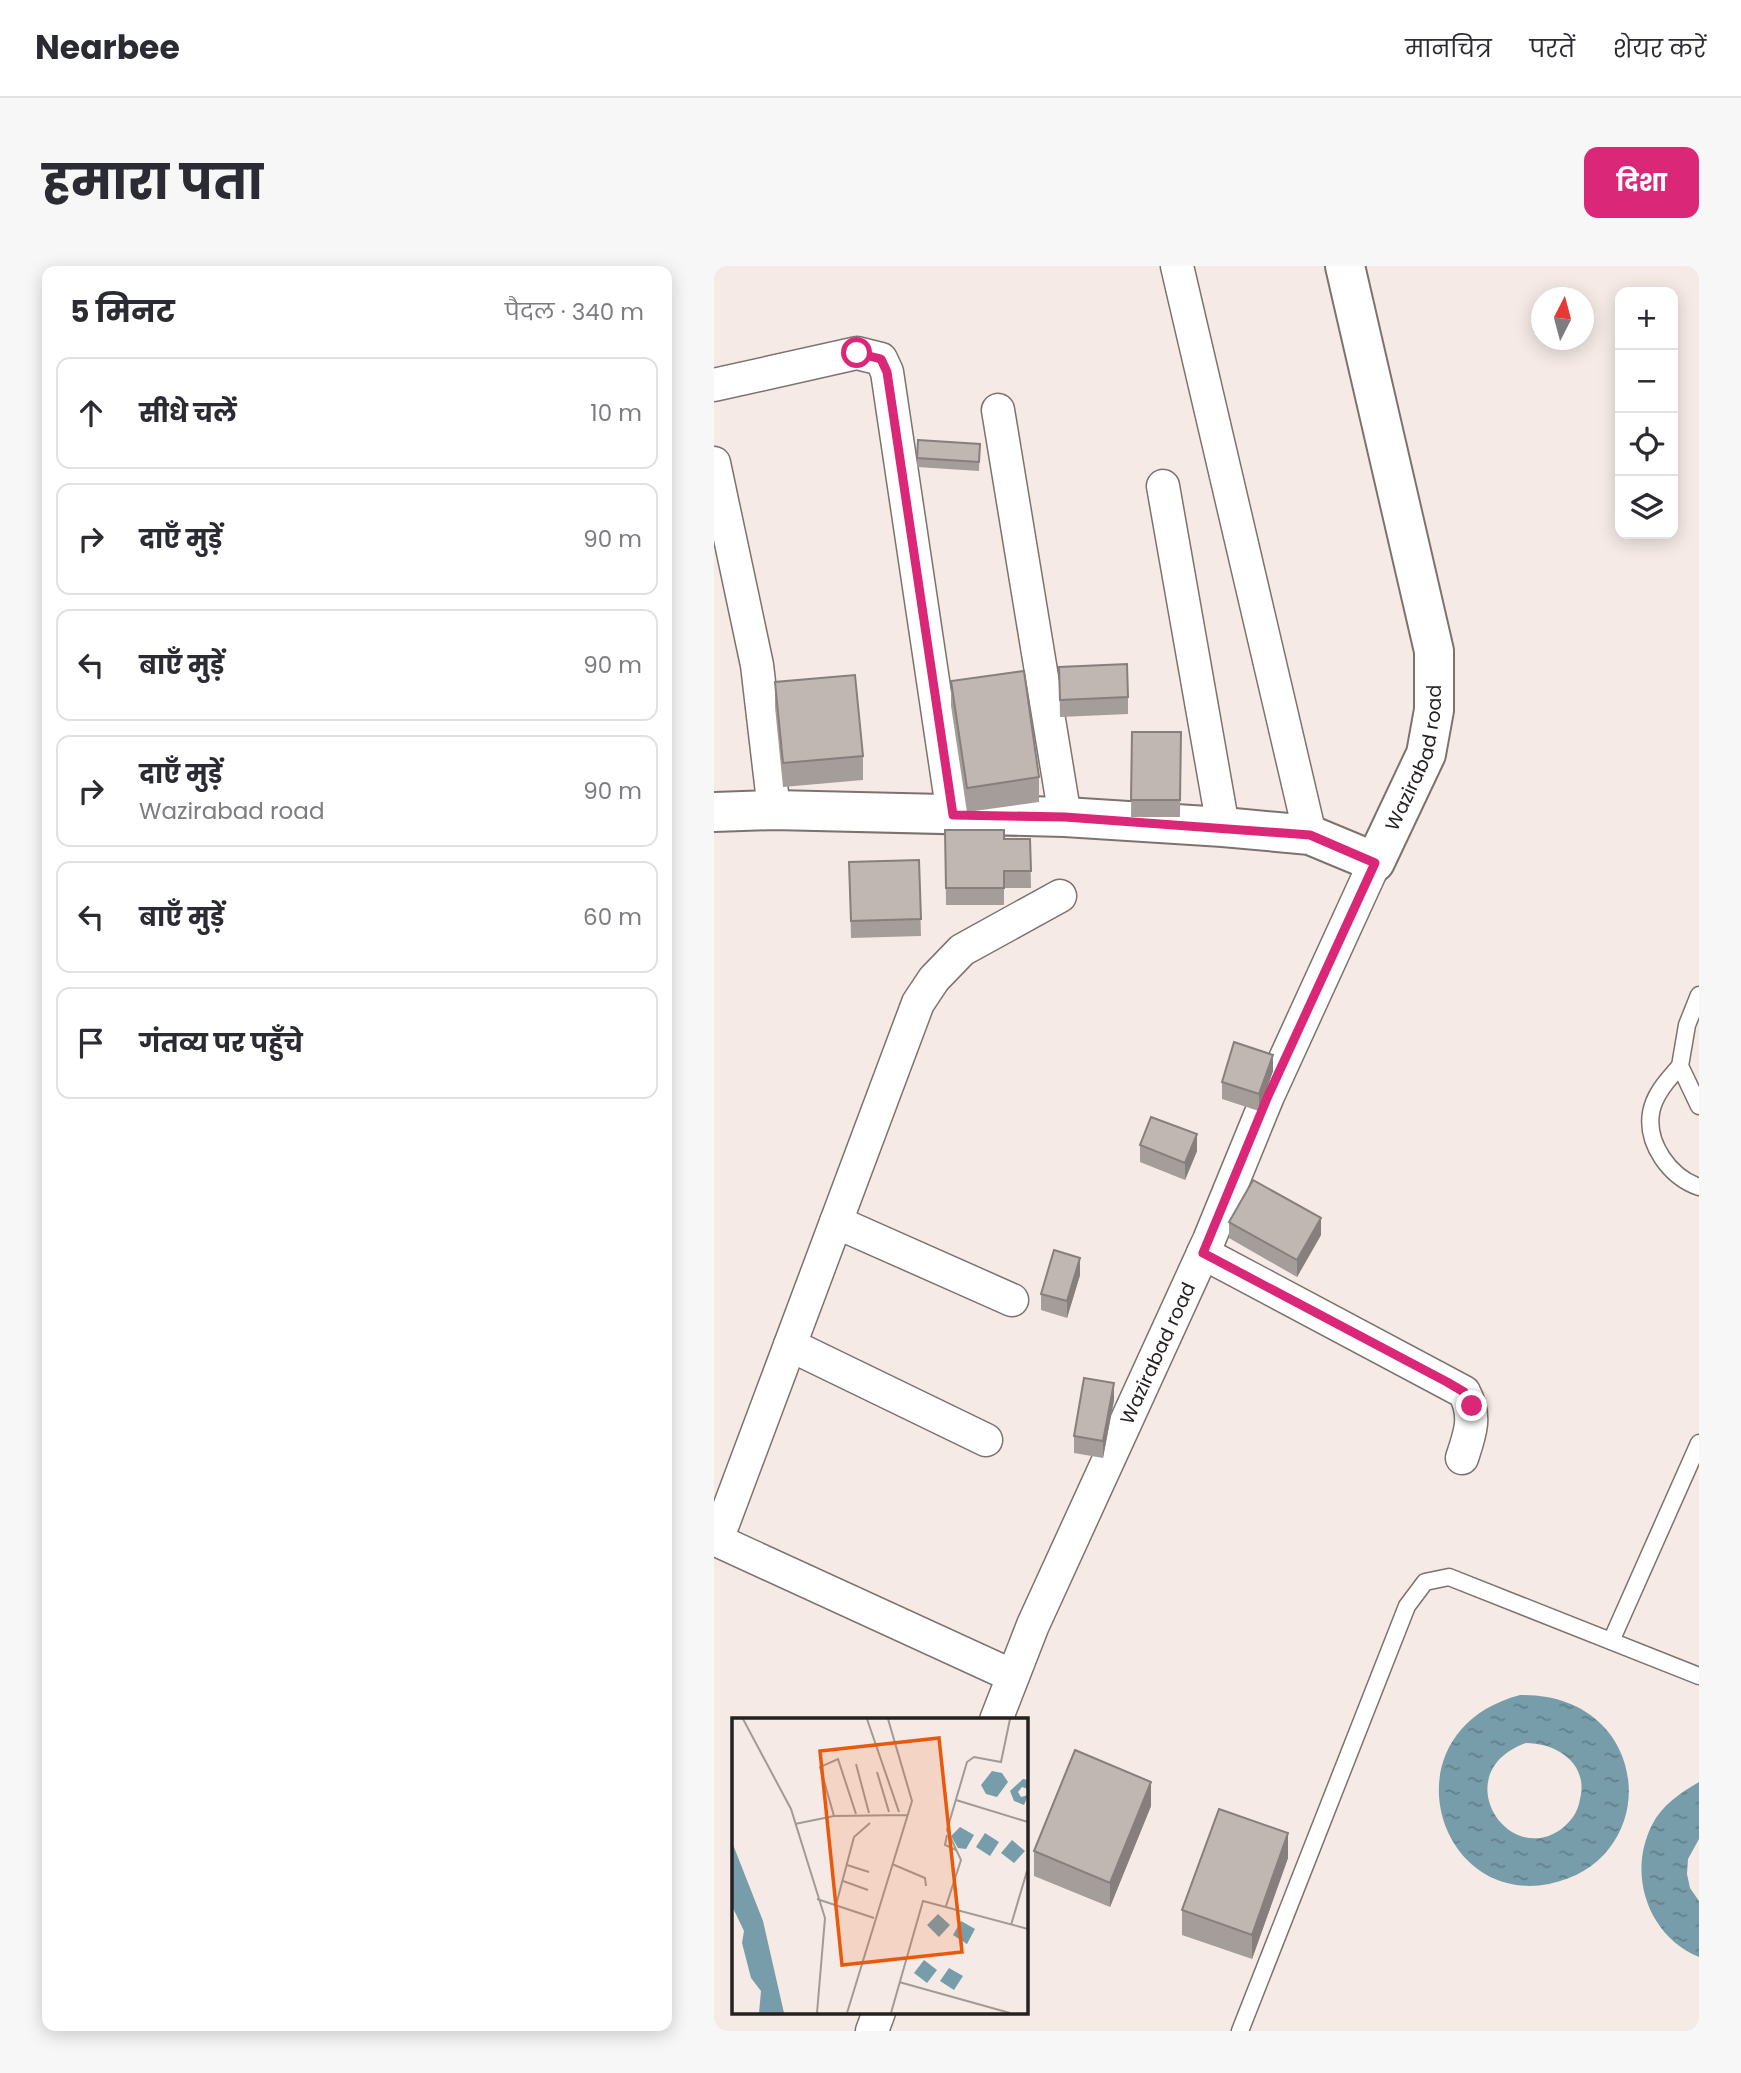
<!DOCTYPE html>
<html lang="hi">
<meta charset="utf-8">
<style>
:root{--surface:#fff;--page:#f7f7f7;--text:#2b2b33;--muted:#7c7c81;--line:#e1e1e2;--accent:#db2777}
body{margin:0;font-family:Poppins,"Noto Sans Devanagari",sans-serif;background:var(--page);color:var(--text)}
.controls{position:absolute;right:21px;top:21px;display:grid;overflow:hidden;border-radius:14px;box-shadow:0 4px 18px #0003}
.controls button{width:63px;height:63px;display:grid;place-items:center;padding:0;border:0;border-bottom:2px solid var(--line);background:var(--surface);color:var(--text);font:35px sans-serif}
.compass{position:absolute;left:817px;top:21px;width:63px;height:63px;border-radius:50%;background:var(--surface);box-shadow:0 4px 18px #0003;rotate:6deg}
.stop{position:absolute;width:21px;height:21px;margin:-16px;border:5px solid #db2777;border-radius:50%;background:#fff}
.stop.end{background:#db2777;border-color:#fff;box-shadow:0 2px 7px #0008}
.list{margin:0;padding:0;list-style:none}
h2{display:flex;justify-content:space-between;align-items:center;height:91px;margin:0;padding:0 28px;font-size:30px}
h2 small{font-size:23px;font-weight:400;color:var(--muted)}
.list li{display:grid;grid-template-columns:46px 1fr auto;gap:21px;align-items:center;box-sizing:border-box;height:112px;margin:0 14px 14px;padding:0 14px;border:2px solid var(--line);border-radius:14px}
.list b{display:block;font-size:26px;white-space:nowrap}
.list p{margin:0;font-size:23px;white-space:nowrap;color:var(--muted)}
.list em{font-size:23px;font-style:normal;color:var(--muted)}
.icon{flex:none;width:38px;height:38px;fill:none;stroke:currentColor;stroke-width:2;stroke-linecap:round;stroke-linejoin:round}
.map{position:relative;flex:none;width:985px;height:1765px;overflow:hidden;border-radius:14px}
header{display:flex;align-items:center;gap:42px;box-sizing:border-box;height:98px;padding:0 35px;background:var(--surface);border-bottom:2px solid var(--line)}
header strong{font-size:33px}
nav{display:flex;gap:38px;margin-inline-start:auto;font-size:24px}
.intro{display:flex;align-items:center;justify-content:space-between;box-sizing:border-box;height:168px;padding:0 42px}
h1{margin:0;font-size:49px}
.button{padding:18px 32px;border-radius:14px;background:var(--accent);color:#fff;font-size:24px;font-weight:700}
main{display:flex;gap:42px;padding:0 42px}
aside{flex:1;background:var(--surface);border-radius:14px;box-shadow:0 4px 18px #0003}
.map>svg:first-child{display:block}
</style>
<header>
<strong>Nearbee</strong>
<nav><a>मानचित्र</a><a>परतें</a><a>शेयर करें</a></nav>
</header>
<div class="intro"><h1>हमारा पता</h1><a class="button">दिशा</a></div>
<main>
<aside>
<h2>5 मिनट<small>पैदल · 340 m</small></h2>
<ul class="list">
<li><svg class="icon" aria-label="ahead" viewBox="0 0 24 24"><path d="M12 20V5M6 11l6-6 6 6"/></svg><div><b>सीधे चलें</b></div><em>10 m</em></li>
<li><svg class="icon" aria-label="right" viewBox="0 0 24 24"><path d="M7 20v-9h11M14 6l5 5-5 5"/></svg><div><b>दाएँ मुड़ें</b></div><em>90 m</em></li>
<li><svg class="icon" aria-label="left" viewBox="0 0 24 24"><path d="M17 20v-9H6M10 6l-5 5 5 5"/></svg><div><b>बाएँ मुड़ें</b></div><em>90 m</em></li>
<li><svg class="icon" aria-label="right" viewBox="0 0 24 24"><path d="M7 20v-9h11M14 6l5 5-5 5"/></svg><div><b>दाएँ मुड़ें</b><p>Wazirabad road</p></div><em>90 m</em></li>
<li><svg class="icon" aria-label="left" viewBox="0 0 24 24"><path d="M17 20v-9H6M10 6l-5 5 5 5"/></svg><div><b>बाएँ मुड़ें</b></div><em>60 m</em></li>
<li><svg class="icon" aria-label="arrive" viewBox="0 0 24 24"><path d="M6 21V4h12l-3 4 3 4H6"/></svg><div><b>गंतव्य पर पहुँचे</b></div></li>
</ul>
</aside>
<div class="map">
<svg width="985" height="1765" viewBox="0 0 985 1765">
<defs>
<pattern id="water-ripples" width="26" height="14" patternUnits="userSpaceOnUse" patternTransform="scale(1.75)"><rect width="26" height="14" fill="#779daa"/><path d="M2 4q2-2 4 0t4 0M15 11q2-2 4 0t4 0" fill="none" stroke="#61808a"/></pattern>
</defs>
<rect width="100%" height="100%" fill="#f5eae6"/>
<path fill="url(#water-ripples)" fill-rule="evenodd" d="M806 1429C940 1427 951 1595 835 1618 721 1640 671 1465 806 1429ZM812 1477C843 1477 875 1498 866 1533 864 1546 857 1556 846 1564 791 1601 733 1505 812 1477Z
M985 1516V1573L974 1593 973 1608 976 1622 985 1635V1691C934 1670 913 1608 938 1559 948 1539 966 1527 985 1516Z"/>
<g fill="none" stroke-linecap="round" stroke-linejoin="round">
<defs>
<path id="service" d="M985 729 973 759 966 800 985 840
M966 800C954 814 940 828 937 847 932 878 956 911 985 921
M898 1373 985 1177
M526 1765 693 1340 711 1316 735 1311 985 1410"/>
<g id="minor">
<path d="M463 0 596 569"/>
<path d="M0 119 143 87 167 93 173 106 239 549"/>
<path d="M284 144 351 551"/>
<path d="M0 197 43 399 60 544"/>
<path d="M449 220 509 561"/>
<path d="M122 956 298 1034"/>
<path d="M489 987 750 1126C763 1150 756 1168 748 1192"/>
<path d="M76 1079 272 1174"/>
<path d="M0 1273 299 1410"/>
<path d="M3 1274 204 737 220 713 248 684 346 630"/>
<path id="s1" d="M282 1454 319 1359 495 974 554 830 661 596"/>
<path d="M158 1765 165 1746"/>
</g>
<g id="tertiary">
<path id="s2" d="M0 546 60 544 351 551 509 561 596 569 661 596 712 488 720 444V385L631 0"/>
</g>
</defs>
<use href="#service" stroke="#7c736f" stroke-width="19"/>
<use href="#minor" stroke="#7c736f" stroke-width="35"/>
<use href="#tertiary" stroke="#7c736f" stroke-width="42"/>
<use href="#service" stroke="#fff" stroke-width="16"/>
<use href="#minor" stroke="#fff" stroke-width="32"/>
<use href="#tertiary" stroke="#fff" stroke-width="38"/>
</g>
<path fill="#a59d99" d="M204 174 266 178 265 205 203 201Z
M345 401 414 431V448L346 451Z
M237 415 325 511V536L253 546 237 440Z
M61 416 149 490V514L69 521 61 441Z
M418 466H467L466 551H417Z
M231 564 290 573H316L317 622H290V639H232Z
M205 594 207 670 137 672 135 596Z
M559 805 545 845 508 833V816Z
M426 879 483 885 471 914 426 896Z
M515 956 607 969 583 1011 515 972Z
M366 1009 353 1052 327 1044V1028Z
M400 1134 389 1192 360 1187V1170Z
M437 1540 396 1641 320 1610V1585Z
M574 1592 538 1693 468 1669V1644Z"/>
<path fill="#867f7d" d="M559 789V805L545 845V828Z
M483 868V885L471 914V897Z
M607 952V969L583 1011V994Z
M366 992V1009L353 1052V1035Z
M400 1117V1134L389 1192V1175Z
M437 1516V1540L396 1641V1617Z
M574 1567V1592L538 1693V1669Z"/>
<path fill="#c0b6b2" stroke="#867f7d" stroke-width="2" d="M204 174 266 178 265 196 203 192Z
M413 398 414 431 346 434 345 401Z
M310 405 325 511 253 522 237 415Z
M141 409 149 490 69 497 61 416Z
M418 466H467L466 534H417Z
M231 564H290V573H316L317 605H290V622H232Z
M205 594 207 653 137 655 135 596Z
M520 776 559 789 545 828 508 816Z
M437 851 483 868 471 897 426 879Z
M539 914 607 952 583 994 515 956Z
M340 984 366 992 353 1035 327 1028Z
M370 1112 400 1117 389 1175 360 1170Z
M361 1484 437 1516 396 1617 320 1585Z
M505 1543 574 1567 538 1669 468 1644Z"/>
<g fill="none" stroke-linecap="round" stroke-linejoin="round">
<path stroke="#db2777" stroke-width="9" d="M143 87 167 93 173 106 239 549 351 551 596 569 661 597 554 830 489 987 733 1116 750 1126 758 1140"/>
</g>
<g text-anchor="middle" stroke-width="6" stroke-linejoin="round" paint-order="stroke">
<g font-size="19" fill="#252120" stroke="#fef9f7">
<text dy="7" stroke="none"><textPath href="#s2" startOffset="780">Wazirabad road</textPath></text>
<text dy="7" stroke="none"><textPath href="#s1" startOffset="401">Wazirabad road</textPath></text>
</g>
</g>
<g transform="translate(18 1452)">
<rect width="296" height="296" fill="#f5eae6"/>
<path d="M260 53 270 55 276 64 265 79 254 76 249 67ZM291 61 296 62V71L290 69 286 74 289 79 296 77 292 87 282 83 278 73ZM228 109 242 117 234 131 226 130 219 118ZM253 115 267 124 258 138 244 129ZM280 122 293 133 282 145 269 135ZM0 124 31 203 52 295H27L29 273 19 260 10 225 12 213 0 188ZM206 196 218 207 207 219 195 207ZM229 203 243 211 235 226 221 217ZM192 242 205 252 195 265 182 255ZM217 250 231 258 222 272 208 263Z" fill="#779daa"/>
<path fill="none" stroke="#a29a97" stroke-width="2" d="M11 1 59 91 93 200 85 295M135 1 167 94M124 46 137 95M145 54 157 94M224 82 296 104M102 98 88 49 106 41 124 96M63 106 102 98 175 97M215 117 213 127 224 132M160 146 193 160 194 168M115 147 137 154M111 163 136 172M85 181 142 200M104 187 122 119 138 105M214 188 229 142 215 112 235 44 242 39 269 44 278 1M279 207 295 153M167 264 278 295M115 295 180 83 156 1M159 295 191 183 296 211"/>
<path fill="#e8590c" fill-opacity="0.15" stroke="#e8590c" stroke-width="3.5" d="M207 20 230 234 110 247 88 33Z"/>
<rect width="296" height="296" fill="none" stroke="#252120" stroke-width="3.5"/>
</g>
</svg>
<div class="controls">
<button>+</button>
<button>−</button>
<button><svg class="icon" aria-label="locate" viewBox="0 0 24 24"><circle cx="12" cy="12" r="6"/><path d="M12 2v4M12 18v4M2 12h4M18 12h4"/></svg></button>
<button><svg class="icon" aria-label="layers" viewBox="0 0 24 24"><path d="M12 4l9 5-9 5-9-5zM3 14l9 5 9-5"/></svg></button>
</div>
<svg class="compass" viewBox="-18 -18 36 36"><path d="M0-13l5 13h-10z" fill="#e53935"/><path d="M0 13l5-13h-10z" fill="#7c7c81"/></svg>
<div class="stop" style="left:143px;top:87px"></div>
<div class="stop end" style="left:758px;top:1140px"></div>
</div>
</main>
